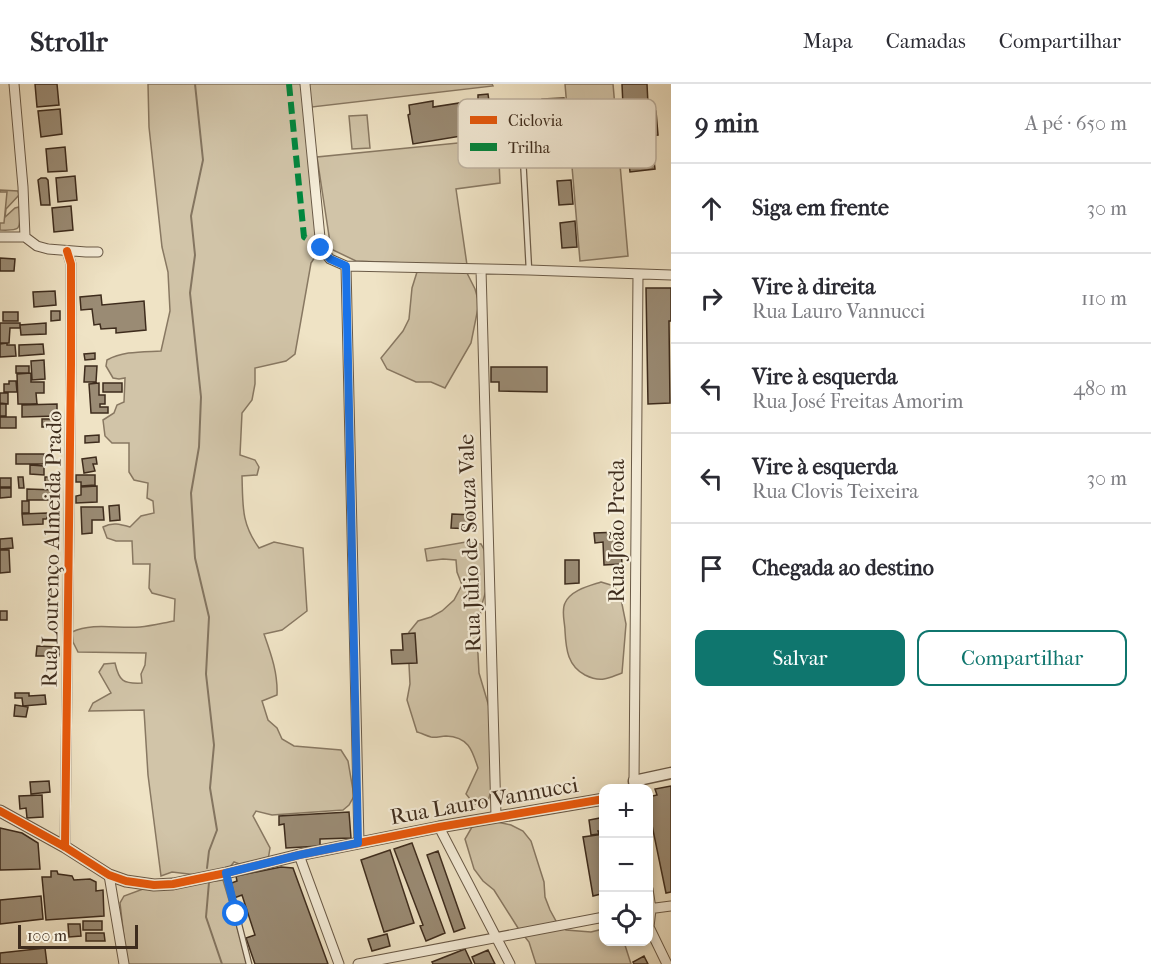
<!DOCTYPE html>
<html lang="pt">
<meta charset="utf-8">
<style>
:root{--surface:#fff;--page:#f2f2f3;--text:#2b2b33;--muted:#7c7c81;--line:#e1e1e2;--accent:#0f766e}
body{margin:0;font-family:"IM FELL French Canon",serif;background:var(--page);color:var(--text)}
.controls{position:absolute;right:18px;bottom:18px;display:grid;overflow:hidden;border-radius:12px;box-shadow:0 3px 9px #0003}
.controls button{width:54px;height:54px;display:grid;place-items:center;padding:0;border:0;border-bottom:2px solid var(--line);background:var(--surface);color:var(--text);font:30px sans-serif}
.scale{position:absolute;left:18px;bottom:15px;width:120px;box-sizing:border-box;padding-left:6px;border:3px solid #3e2c1d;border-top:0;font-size:16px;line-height:21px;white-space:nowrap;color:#3e2c1d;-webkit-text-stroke:4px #f5edd9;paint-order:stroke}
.stop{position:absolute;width:18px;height:18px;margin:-14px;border:4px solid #1a73e8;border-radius:50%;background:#fff}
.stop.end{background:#1a73e8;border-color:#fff;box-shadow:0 2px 6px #0008}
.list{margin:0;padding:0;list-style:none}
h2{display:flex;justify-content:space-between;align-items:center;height:78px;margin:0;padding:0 24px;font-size:26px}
h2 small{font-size:20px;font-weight:400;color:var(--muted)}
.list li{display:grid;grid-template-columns:39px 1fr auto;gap:18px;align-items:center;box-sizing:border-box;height:90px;padding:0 24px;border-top:2px solid var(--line)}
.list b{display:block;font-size:22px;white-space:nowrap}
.list p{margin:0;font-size:20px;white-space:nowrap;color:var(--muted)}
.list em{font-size:20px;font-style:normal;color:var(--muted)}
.actions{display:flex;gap:12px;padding:18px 24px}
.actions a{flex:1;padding:14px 0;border:2px solid var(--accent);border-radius:12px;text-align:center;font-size:21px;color:var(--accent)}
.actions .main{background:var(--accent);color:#fff}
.icon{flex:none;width:33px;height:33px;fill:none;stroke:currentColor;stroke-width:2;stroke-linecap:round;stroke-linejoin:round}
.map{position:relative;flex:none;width:671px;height:880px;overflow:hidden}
header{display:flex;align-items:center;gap:36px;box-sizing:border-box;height:84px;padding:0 30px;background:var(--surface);border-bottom:2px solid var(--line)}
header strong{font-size:28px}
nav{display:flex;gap:33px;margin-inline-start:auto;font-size:21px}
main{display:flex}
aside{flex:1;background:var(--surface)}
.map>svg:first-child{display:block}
</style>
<header>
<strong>Strollr</strong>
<nav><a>Mapa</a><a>Camadas</a><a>Compartilhar</a></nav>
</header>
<main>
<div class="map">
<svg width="671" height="880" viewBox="0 0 671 880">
<rect width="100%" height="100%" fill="#efe3c5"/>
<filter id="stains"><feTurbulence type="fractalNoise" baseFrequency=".00333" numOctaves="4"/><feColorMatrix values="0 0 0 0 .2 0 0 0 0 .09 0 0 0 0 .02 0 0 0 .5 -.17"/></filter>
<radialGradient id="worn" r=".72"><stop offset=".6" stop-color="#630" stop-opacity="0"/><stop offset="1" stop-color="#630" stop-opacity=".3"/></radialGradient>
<path fill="#d1c4a8" stroke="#887862" stroke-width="1.5" d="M148 0H305L321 164 311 179 295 270 286 277 255 284V300L252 316 242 329 240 371 255 376 259 383 257 391 242 392C243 422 241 439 259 464L274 458 303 464 307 527 282 546 264 550C271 570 278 589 277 611L262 617 268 636 277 644 282 655 294 662 341 666 348 677 354 712 349 721 343 726 272 731 256 727 253 732 270 764 268 776 242 781 234 778 230 783 197 791 172 788 161 792 148 691 144 626 89 627 93 619 111 609 99 588 104 580 115 579C119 597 123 600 142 599L141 590 145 581 146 569 78 568 73 558 72 548C93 538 118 545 140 543 151 542 163 539 174 537L175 515 152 509 149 504 150 480H133L132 457H116L107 454 103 443C112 438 120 440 130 443L141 432 154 429 153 417 147 414 148 399 134 396 129 388V359H112L105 352 103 336 114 329 117 321 124 318 125 294 119 295 113 294 106 282 107 276C123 267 142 268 161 267L170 227 168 188 162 163 149 43Z
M308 0H492L493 2 312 23Z
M565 0H613L628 172 580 177Z
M367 31 370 64 352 65 349 32Z
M498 55 500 99 456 105 467 181H463L475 205 479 219 471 259 445 304 431 298H416L387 285 381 274 403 247 409 235 412 204 417 188 428 180 356 177 331 165 317 73Z
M0 106 18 107 19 111 6 125 5 133 15 124 19 123C20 145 23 147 0 146V139H4L7 108H0Z
M466 458 481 460 487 471 492 487 482 520 477 552 479 589 495 643 494 694 488 718 474 720 466 710 478 684C472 665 468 653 446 652 441 652 436 654 431 653 427 652 421 649 417 648L407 616 410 600 408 561 409 548 418 537 431 533 442 527 454 516 462 501 457 488 456 476 443 475 427 477 425 465Z
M601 498 614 502 621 515 626 540 622 589C616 591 610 594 604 595 598 596 591 594 585 591 568 582 566 566 565 547 565 539 561 527 565 519 571 506 589 502 601 498Z
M497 738 511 741 523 747 531 757 544 798 545 813 550 826 556 837 566 846 591 848 603 845 604 858H624L631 880H536L529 858 518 844 494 806 483 797 474 785 465 755 472 743 485 739Z
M223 796 248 880H127L120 819 124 812 143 805H160Z"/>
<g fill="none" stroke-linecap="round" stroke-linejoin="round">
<path stroke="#847560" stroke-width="2" d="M195 0 203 76 191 132 195 171 190 209 201 313 199 363 191 409 195 474 209 533 206 590 214 661 210 704 217 746 209 767 207 784
M209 798 206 833 222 880"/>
</g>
<path fill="#9a8b74" stroke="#3e2c1d" stroke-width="1.5" d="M35 0H57L59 21 37 23Z
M622 0H647L648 20 623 22Z
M488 10 493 45 466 50V51L461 52 413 60 408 31 410 30 409 21 433 17V23L478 16V11Z
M564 14 566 37 544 39 542 15Z
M60 25 62 50 41 53 38 27Z
M656 27 658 51 635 53 633 29Z
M652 59 655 85 630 88 627 62Z
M65 63 67 87 48 88 46 65Z
M75 92 77 116 58 118 56 94Z
M41 94H46L48 96 50 121H41L38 96Z
M571 96 573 120 559 121 557 97Z
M71 122 73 146 54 148 52 124Z
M575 137 577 163 562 164 560 139Z
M0 174 15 175 14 187H0Z
M646 204H671V237H669L670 319 648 320Z
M55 207 56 221 34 223 33 208Z
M101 211 102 221 144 217 146 246 116 249V244L101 245 100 240 94 241 92 225 81 226 80 213Z
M51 227H60V236L51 237Z
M3 228H18V237H3Z
M0 239H20V244H10L9 259H0Z
M46 239V250L21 251 20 241Z
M7 259V261H15L16 272 0 273V260Z
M43 260 44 270 19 272V261Z
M95 269V275L85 276 84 270Z
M44 276 45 295 32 296 31 277Z
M16 282H29V289H16Z
M85 282H97L96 298H84Z
M491 283H547V308L499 307V298H491Z
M31 289V298H44V309H36L37 320H18L17 290Z
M9 297H16L17 308H4V300H9Z
M99 299V311H105V320H100V323H108V329H91L89 300Z
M103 299H122V308H103Z
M0 309H8V320L0 319Z
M0 320H6V332H0Z
M57 320V332L22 333V321Z
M0 333H16V344H0Z
M42 335H52V343H42Z
M99 351V358L85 359V352Z
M16 370H44V380H16Z
M96 373 97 380H93L95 387 84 389 82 375Z
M30 381 44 382V391L30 390Z
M76 391H95V401L81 402V398H76Z
M18 393H23L24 404H19Z
M45 393H59V401H45Z
M0 394H11V403H0Z
M97 402V418L76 419V412L81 411V403Z
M0 404H11V413L0 414Z
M27 405 55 406V416H27Z
M22 417H29V429H22Z
M119 421 120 436 110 437 109 422Z
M81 423H103L104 436H92V449L82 450Z
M47 429V435H43V440L23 441 22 430Z
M452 430 474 431V445L451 444Z
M620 448 622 480 604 481 603 458 595 459 594 449Z
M12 454 13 464 0 465V455Z
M0 466H9L10 488 0 489Z
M565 476H579V499L565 500Z
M0 527H7V536H0Z
M415 549 417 579 392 580 391 566H403L402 550Z
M37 562 59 563V572H36Z
M15 609H29V612L45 611 46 620 23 622 22 614H15Z
M15 621 28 623 26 633 14 632Z
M49 697 50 708 31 710 30 698Z
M671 702V808L666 809 648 722V713L657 711 655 705Z
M42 711 43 733 27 734 26 724 20 725 19 712Z
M349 728 351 754 320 755V762L286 764 284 740 279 741V732Z
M600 734 602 747H598L599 750 591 751 589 736Z
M0 744 22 749 38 759 40 785 0 786Z
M604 750V815H602L601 810 593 812 583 753Z
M412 759 445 849 426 857 420 842 423 841 394 765Z
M390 766 414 839 384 848 361 776Z
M438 767 465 844 454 848 427 771Z
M281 783 293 784 328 880H255L246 854 255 851 242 811 234 814 229 800 237 797 236 792Z
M51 787H57L58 790 72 792 74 796 90 795 96 798V807L103 806 104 832 46 836 42 793H51Z
M41 812 43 835 0 840V816Z
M83 837H102V846H83Z
M68 840H80L81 852 69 853Z
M86 849H104L105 857H86Z
M387 850 390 862 372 867 368 855Z
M45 864 47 880H0V869Z
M465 865 472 880H433L432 878Z
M488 866 495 880H475L472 873Z
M644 872 648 880H634L633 878Z"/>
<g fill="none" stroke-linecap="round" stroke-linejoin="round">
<defs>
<path id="service" d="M522 55 529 186
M226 789 249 880"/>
<path id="minor" d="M14 0 23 103 25 153
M305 0 321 164 330 175 346 182 529 186 671 191
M0 153H25L37 162 48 165 86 168H98
M346 182 359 759
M481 185 496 732
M634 697 638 190
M439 743 510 880
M65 763 71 280V180L67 167
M299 771 339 880
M109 791 124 880
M648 805 651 825 649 843 667 880
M648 825 671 822
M358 880 604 833"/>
<path id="tertiary" d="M635 704 634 697 671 689
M0 727 65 763 109 791 126 797 154 801 173 800 226 789 299 771 439 743 604 715"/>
</defs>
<use href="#service" stroke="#6a5a47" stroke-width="7"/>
<use href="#minor" stroke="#6a5a47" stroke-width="11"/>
<use href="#tertiary" stroke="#6a5a47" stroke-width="13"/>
<use href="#service" stroke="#f5edd9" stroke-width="4.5"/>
<use href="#minor" stroke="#f5edd9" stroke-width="9"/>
<use href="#tertiary" stroke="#f5edd9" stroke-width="10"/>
<path stroke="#00873e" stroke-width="6" stroke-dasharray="12 6" stroke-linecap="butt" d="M289 0 304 153 321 164"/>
<defs>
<path id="cycleway" d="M0 727 65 763 109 791 126 797 154 801 173 800 226 789 299 771 439 743 604 715
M65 763 71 280V180L67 167"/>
</defs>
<use href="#cycleway" stroke="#f5edd9" stroke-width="11"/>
<use href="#cycleway" stroke="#e8590c" stroke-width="8"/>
</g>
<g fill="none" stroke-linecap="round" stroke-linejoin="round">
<path stroke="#1a73e8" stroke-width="8" d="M236 830 226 789 299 771 358 759 346 182 330 175 321 164"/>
</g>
<g text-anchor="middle" stroke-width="4.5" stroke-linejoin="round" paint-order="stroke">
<g font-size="22" fill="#3e2c1d" stroke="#f5edd9">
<text transform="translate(616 447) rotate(-90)" y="8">Rua João Preda</text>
<text transform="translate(469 459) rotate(-92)" y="8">Rua Jùlio de Souza Vale</text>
<text transform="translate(51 465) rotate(-89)" y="8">Rua Lourenço Almeida Prado</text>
<text transform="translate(484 716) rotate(-10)" y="8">Rua Lauro Vannucci</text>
</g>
</g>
<rect x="458" y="15" width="198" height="69" rx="9" fill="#f5edd9" stroke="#beb3a1" stroke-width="1.5"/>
<rect x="470" y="32" width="27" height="8" fill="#e8590c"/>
<rect x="470" y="59" width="27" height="8" fill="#00873e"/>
<g font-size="16" fill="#3e2c1d">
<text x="508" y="42">Ciclovia</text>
<text x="508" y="69">Trilha</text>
</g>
<rect width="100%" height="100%" filter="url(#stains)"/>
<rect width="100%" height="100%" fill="url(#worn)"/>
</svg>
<div class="controls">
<button>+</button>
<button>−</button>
<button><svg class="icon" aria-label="locate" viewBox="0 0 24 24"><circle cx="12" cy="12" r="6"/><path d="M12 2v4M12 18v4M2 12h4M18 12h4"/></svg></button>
</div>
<div class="scale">100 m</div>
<div class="stop" style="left:236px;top:830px"></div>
<div class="stop end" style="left:321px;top:164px"></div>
</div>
<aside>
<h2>9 min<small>A pé · 650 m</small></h2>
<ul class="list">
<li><svg class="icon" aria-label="ahead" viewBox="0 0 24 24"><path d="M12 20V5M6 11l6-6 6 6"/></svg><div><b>Siga em frente</b></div><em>30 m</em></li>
<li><svg class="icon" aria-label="right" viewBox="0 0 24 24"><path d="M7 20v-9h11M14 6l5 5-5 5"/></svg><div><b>Vire à direita</b><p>Rua Lauro Vannucci</p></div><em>110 m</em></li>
<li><svg class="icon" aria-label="left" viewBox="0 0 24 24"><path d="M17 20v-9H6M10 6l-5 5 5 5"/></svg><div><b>Vire à esquerda</b><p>Rua José Freitas Amorim</p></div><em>480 m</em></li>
<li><svg class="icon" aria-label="left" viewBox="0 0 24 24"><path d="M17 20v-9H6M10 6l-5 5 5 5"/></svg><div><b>Vire à esquerda</b><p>Rua Clovis Teixeira</p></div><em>30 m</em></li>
<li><svg class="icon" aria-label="arrive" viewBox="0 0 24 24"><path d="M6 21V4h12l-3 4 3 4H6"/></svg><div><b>Chegada ao destino</b></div></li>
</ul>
<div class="actions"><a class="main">Salvar</a><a>Compartilhar</a></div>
</aside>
</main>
